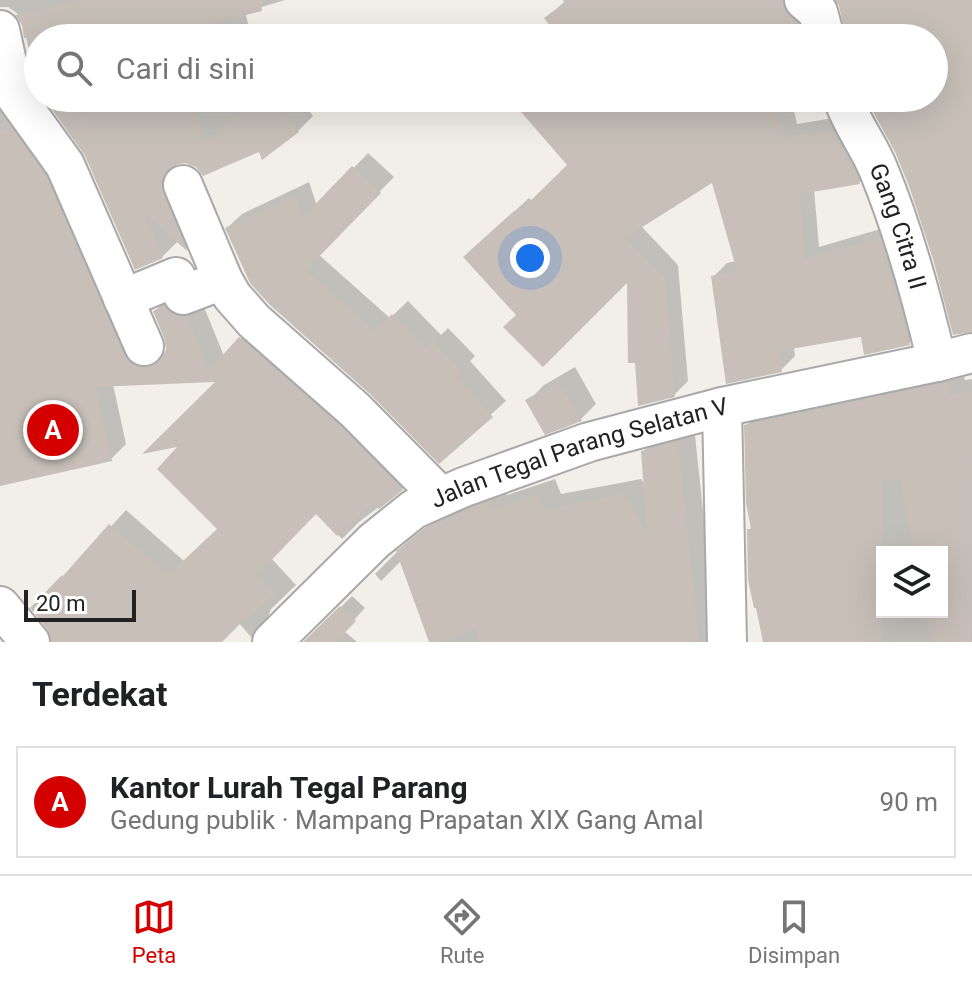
<!DOCTYPE html>
<html lang="id">
<meta charset="utf-8">
<style>
:root{--surface:#fff;--page:#f6f6f6;--text:#202124;--muted:#757577;--line:#e0e0e0;--accent:#d40000}
body{margin:0;font-family:Roboto,sans-serif;background:var(--page);color:var(--text)}
.controls{position:absolute;right:24px;bottom:24px;display:grid;overflow:hidden;border-radius:0px;box-shadow:0 8px 32px #0002}
.controls button{width:72px;height:72px;display:grid;place-items:center;padding:0;border:0;border-bottom:2px solid var(--line);background:var(--surface);color:var(--text);font:40px sans-serif}
.scale{position:absolute;left:24px;bottom:20px;width:112px;box-sizing:border-box;padding-left:8px;border:4px solid #222;border-top:0;font-size:22px;line-height:28px;white-space:nowrap;color:#222;-webkit-text-stroke:6px #fff;paint-order:stroke}
.you{position:absolute;left:530px;top:258px;width:28px;height:28px;margin:-20px;border:6px solid #fff;border-radius:50%;background:#1a73e8;box-shadow:0 0 0 12px #1a73e833}
.badge{display:grid;place-items:center;width:52px;height:52px;border-radius:50%;background:var(--accent);color:#fff;font-size:26px;font-weight:700}
.pin{position:absolute;translate:-50% -50%;border:4px solid #fff;box-shadow:0 2px 8px #0006}
.list{margin:0;padding:0;list-style:none}
h2{display:flex;justify-content:space-between;align-items:center;height:104px;margin:0;padding:0 32px;font-size:34px}
h2 small{font-size:26px;font-weight:400;color:var(--muted)}
.list li{display:grid;grid-template-columns:52px 1fr auto;gap:24px;align-items:center;box-sizing:border-box;height:112px;margin:0 16px 16px;padding:0 16px;border:2px solid var(--line);border-radius:0px}
.list b{display:block;font-size:30px;white-space:nowrap}
.list p{margin:0;font-size:26px;white-space:nowrap;color:var(--muted)}
.list em{font-size:26px;font-style:normal;color:var(--muted)}
.icon{flex:none;width:44px;height:44px;fill:none;stroke:currentColor;stroke-width:2;stroke-linecap:round;stroke-linejoin:round}
.map{position:relative;flex:none;width:972px;height:642px;overflow:hidden}
.search{position:absolute;background:var(--surface);box-shadow:0 8px 32px #0002;left:24px;right:24px;top:24px;height:88px;display:flex;align-items:center;gap:20px;box-sizing:border-box;padding:0 28px;border-radius:44px;color:var(--muted);font-size:30px}
.sheet{height:232px;background:var(--surface)}
nav{display:flex;justify-content:space-around;align-items:center;box-sizing:border-box;height:112px;border-top:2px solid var(--line);background:var(--surface);font-size:22px;color:var(--muted)}
nav a{display:grid;justify-items:center;gap:4px}
nav .on{color:var(--accent)}
.map>svg:first-child{display:block}
</style>
<div class="map">
<svg width="972" height="642" viewBox="0 0 972 642">
<rect width="100%" height="100%" fill="#f2efe9"/>
<path fill="#0003" fill-rule="evenodd" d="M0 0H285L245 12 252 38H38V86L23 25 18 14 8 7H0Z
M563 0H803L806 38H561L546 19 564 2Z
M838 0H972V330L935 258 910 185 896 151 874 109 881 101 880 98H934V38H848Z
M0 50 157 353 167 352 166 337 155 311 170 296 202 302 224 356 256 323 417 474 402 489 359 522 342 539 317 512 271 558 296 585 271 609 266 622 251 637 239 623 220 642H53L79 562 126 510 184 561 219 529 182 444 220 380 113 384 126 444 111 459 0 484Z
M46 98H300L313 116 298 131 260 149 197 165 185 161 176 165 177 177 201 234 187 249 178 241 162 257Z
M511 98H791L797 124 846 116 873 168 860 182 814 189 819 247 894 225 923 329 909 343 862 334 794 347 795 356 781 370 713 277 727 263 736 261 713 180 641 226 678 265 688 381 674 395 629 279 519 315 480 243 529 198 532 201 569 165Z
M368 153 394 177 318 254 390 318 408 301 441 335 448 328 475 356 470 361 506 401 439 461 227 228 242 214 309 182 317 206Z
M575 367 596 404 580 420 528 401 544 385Z
M963 368 965 380 972 379V642H765L749 530 752 527 746 426 762 410ZM882 552H942V612H882Z
M694 426 717 642H432L402 560 381 581 375 574 408 541 445 512 504 487 507 495 555 479 561 494 641 479 646 487 643 452 660 435Z
M352 596 365 608 344 631 357 642H306Z"/>
<path fill="#c7bfb8" d="M81 0H261L262 11 153 38H24L22 25 15 15Z
M568 0H783L784 8 799 24 802 38H559L544 18Z
M835 0H972V332L953 335 933 259 909 186 895 152 871 108 934 98V38H904L901 26 867 38H846L839 6Z
M44 98H189L206 141 262 98H273L299 132 262 160 259 152 203 176 196 167 185 163 174 165 166 171 161 182 163 193 187 251 145 214 163 258 135 270 85 156Z
M509 98H774L784 137 832 129 860 184 800 194 805 259 880 238 910 345 864 355 861 337 779 351 782 372 726 384 711 276 737 271 712 183 625 238 665 279 675 397 638 406 635 363H628L627 283 543 367 503 327 516 315 463 257 514 211 517 214 567 165Z
M12 128 46 176 124 355 130 363 141 368 152 366 162 358 166 349 164 338 153 311 164 306 170 312 179 316H187L209 370 239 337 340 426 403 490 379 509 372 503 337 536 316 514 257 575 275 594 250 617 248 616 222 642H51L47 629 30 608 62 575 63 576 109 524 168 575 217 529 157 469 177 447 142 454 215 382 95 387 112 461 0 486V131Z
M352 166 381 193 306 270 375 331 392 314 426 348 433 341 462 372 457 377 493 417 439 464 370 394 270 305 250 283 225 228 295 195 302 218Z
M558 381 582 421 545 435 525 400Z
M948 382 950 395 972 391 971 642H932L926 612H942V552H914L900 479 882 481V642H763L756 608H754L748 580 747 529H751L746 503 744 425Z
M678 441 699 642H480L475 629 438 642H429L396 551 426 528 472 507 487 502 490 511 538 494 544 510 624 494 647 534 641 451Z
M340 606 356 621 336 642H303Z"/>
<g fill="none" stroke-linecap="round" stroke-linejoin="round">
<defs>
<g id="street">
<path d="M804 0 818 12 825 38"/>
<path d="M0 30 14 94 65 165 144 346"/>
<path id="s1" d="M843 98C851 124 869 145 879 171 904 232 922 298 937 362"/>
<path d="M183 185 223 280 232 296 254 321 355 410 441 497"/>
<path d="M123 299 176 277 183 295 223 280"/>
<path d="M722 407 727 642"/>
<path d="M0 606 30 642"/>
<path id="s2" d="M272 642 374 541 414 509 464 487 589 442 722 407 937 362 972 353"/>
</g>
</defs>
<use href="#street" stroke="#a9a9a9" stroke-width="42"/>
<use href="#street" stroke="#fff" stroke-width="38"/>
</g>
<g text-anchor="middle" stroke-width="6" stroke-linejoin="round" paint-order="stroke">
<g font-size="24" fill="#222" stroke="#fff">
<text dy="8" stroke="none"><textPath href="#s1" startOffset="140">Gang Citra II</textPath></text>
<text dy="8" stroke="none"><textPath href="#s2" startOffset="370">Jalan Tegal Parang Selatan V</textPath></text>
</g>
</g>
</svg>
<div class="controls">
<button><svg class="icon" aria-label="layers" viewBox="0 0 24 24"><path d="M12 4l9 5-9 5-9-5zM3 14l9 5 9-5"/></svg></button>
</div>
<div class="scale">20 m</div>
<div class="you"></div>
<div class="pin badge" style="left:53px;top:430px">A</div>
<div class="search"><svg class="icon" aria-label="search" viewBox="0 0 24 24"><circle cx="10" cy="10" r="6"/><path d="M15 15l6 6"/></svg>Cari di sini</div>
</div>
<section class="sheet">
<h2>Terdekat<small></small></h2>
<ul class="list">
<li><span class="badge">A</span><div><b>Kantor Lurah Tegal Parang</b><p>Gedung publik · Mampang Prapatan XIX Gang Amal</p></div><em>90 m</em></li>
</ul>
</section>
<nav>
<a class="on"><svg class="icon" aria-label="map" viewBox="0 0 24 24"><path d="M3 6l6-2 6 2 6-2v14l-6 2-6-2-6 2zM9 4v14M15 6v14"/></svg>Peta</a>
<a><svg class="icon" aria-label="directions" viewBox="0 0 24 24"><path d="M12 3l9 9-9 9-9-9zM9 14v-3h6M13 9l2 2-2 2"/></svg>Rute</a>
<a><svg class="icon" aria-label="saved" viewBox="0 0 24 24"><path d="M7 4h10v16l-5-4-5 4z"/></svg>Disimpan</a>
</nav>
